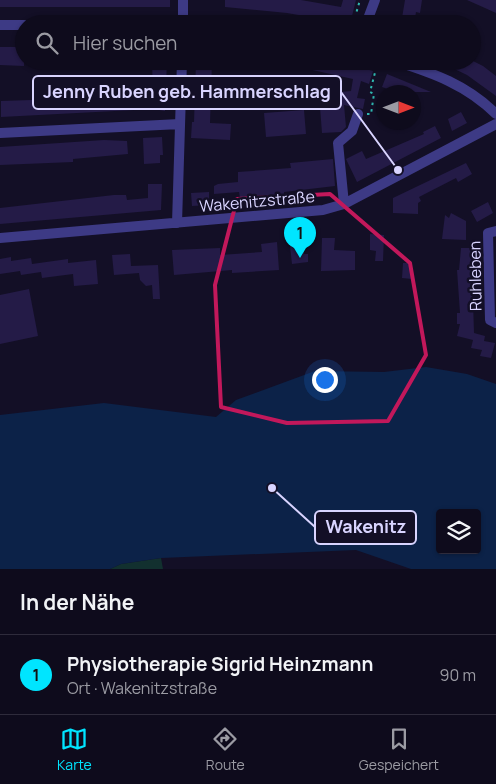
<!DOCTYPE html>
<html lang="de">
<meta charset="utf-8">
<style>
:root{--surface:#0e0b1c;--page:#1c1929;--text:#f1f3f6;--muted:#9b9ba3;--line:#2e2b3b;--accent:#00e5ff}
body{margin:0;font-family:Manrope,sans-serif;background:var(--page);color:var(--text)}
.controls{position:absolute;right:15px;bottom:15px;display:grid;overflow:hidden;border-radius:5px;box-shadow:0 1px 4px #0004}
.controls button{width:45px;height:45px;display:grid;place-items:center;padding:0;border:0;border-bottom:1px solid var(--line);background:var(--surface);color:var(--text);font:25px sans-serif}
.compass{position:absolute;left:376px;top:85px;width:45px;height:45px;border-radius:50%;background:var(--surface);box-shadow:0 1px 4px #0004;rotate:90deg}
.you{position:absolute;left:324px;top:379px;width:18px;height:18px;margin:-12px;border:4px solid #fff;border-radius:50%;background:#1a73e8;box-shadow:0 0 0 8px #1a73e833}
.badge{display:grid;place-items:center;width:32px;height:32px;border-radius:50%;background:var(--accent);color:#111;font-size:16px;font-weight:700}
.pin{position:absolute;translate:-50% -41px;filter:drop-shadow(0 1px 2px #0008)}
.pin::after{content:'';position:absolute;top:26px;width:18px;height:15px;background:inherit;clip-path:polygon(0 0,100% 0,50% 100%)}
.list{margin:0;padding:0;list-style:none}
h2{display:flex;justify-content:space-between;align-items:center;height:65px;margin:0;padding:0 20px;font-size:21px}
h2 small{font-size:16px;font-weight:400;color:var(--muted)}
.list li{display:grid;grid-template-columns:32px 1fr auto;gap:15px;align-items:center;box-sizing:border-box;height:80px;padding:0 20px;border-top:1px solid var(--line)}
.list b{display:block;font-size:19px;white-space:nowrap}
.list p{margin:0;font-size:16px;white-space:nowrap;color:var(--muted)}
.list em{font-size:16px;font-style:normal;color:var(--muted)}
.icon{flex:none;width:28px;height:28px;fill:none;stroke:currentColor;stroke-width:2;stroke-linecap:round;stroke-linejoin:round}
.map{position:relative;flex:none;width:496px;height:569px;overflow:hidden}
.search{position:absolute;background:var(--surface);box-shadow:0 1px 4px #0004;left:15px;right:15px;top:15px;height:55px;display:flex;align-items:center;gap:12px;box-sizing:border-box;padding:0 18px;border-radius:28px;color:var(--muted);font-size:19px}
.sheet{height:145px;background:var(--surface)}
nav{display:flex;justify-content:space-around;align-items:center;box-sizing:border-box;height:70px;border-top:1px solid var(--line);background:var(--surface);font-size:14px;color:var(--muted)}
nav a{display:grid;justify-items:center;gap:2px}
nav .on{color:var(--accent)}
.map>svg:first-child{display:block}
</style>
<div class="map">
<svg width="496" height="569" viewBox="0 0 496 569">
<rect width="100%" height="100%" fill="#130f26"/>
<path fill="#12302f" d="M161 558 163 569H110L121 564Z"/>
<path fill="#0c2248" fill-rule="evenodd" d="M426 367 467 374 496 384V569H411L356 550 161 558 121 564 110 569H0V415L104 403 216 417 236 400 315 371 384 372ZM440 513H477V550H440Z"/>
<path fill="#241b47" d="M0 0H170V7H0Z
M225 0H301L341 7 343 0H356L350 24 287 13 225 7Z
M405 0H422L420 13 416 12 414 24H401Z
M467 0H496V13L485 8Z
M377 15 400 22 399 24H374Z
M0 47H24V66L0 65Z
M63 61H127V67L64 69Z
M152 61H167L165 111 153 109 1 117V101L153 96Z
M212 61 210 123 231 124 230 140 191 138 192 122H194L196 62Z
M271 61H338L373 71 369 84 361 81 357 98 365 99 363 109 344 105 346 127 341 132 322 133 319 94 351 91 353 79 299 67V70L270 65Z
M438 61H473L483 66 496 76V96L467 75Z
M387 74 431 92H396L382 87Z
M304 110 306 134 266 137 264 113Z
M461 112 467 123 452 131 448 119Z
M435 126 441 138 357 182 346 159 362 151 366 159 424 134 423 132Z
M162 137 163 155H160V163L144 164 143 138Z
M104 140 127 141 128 154 73 159V162L0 165V147Z
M333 159 335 186 284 192V195L240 198 239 192 214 194V186L218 184 238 182V172L291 168 290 163Z
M466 163 472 174 458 182 456 178 419 197 421 201 418 203V214L393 213V198Z
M148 184H162L161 210 0 224V208L114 195H126L127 200 148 198Z
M209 192V205L192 206 191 193Z
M488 202 493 213 477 222 471 211Z
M451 213 466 221V240L442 239 445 215 449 218Z
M370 234 384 235 383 261H375L376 251 370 250Z
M322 238H335L334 250 355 251V270L321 271Z
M277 242 279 270 232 273V270L174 275 172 250 220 248V255L262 252 261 244Z
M303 245 304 254H308V262L292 264 290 246Z
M461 248H473L472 270H475L476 301H473L474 333 485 336 484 341 495 343 491 358 480 356 482 350 471 348 473 340 457 336 460 324H457V313H460L457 270H459Z
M130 254 131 266 158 265 160 299H153L152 285 146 286 140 280 139 273 114 275 112 255Z
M11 257V261L31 258 32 264 68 259V263L96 260 98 284 74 286 73 274 42 278 41 272 21 275 20 271 0 274V259Z
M403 263H412V279L402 278Z
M29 289 38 336 0 344V295Z"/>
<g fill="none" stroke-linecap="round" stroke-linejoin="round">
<path stroke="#2fb8b0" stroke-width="2" stroke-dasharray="2.5 4" stroke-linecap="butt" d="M353 24 360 0
M367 114H371L374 94 370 92 378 61"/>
<path stroke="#3d3a85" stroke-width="10" d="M183 0V24
M366 24 375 0
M0 25H24
M395 61C433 73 467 85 496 114
M0 133 180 124
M344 204 338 143 352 131 358 114
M177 223 182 61
M496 231 488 233 490 320 496 323
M0 238 323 210 344 204 496 124"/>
</g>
<path fill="none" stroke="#c2185b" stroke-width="4" stroke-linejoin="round" d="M330 194 410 263 426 355 388 421 287 423 221 407 215 285 237 199Z"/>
<g text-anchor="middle" stroke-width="5" stroke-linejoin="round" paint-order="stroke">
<g font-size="16" fill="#d9d4ff" stroke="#130f26">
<text transform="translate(257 201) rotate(-5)" y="6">Wakenitzstraße</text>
<text transform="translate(475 276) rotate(-91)" y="6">Ruhleben</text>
</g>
</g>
<path fill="none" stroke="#d9d4ff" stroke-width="2" d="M398 170L341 92M272 488L315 527"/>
<g fill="#d9d4ff" stroke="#130f26" stroke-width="2">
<circle cx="398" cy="170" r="5"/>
<circle cx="272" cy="488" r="5"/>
</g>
<g fill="#130f26" stroke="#d9d4ff" stroke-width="2">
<rect x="33" y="76" width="308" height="33" rx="5"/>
<rect x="315" y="511" width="101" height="33" rx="5"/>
</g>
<g font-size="18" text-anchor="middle" font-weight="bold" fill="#d9d4ff">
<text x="187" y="98">Jenny Ruben geb. Hammerschlag</text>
<text x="366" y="533">Wakenitz</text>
</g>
</svg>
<div class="controls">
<button><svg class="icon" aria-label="layers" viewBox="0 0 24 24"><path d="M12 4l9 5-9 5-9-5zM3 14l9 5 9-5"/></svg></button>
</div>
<svg class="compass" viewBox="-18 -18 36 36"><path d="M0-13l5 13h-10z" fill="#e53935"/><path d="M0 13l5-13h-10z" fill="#9b9ba3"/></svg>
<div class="you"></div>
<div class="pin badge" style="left:300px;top:258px">1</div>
<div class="search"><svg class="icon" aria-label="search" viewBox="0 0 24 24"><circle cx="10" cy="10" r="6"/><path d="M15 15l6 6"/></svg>Hier suchen</div>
</div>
<section class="sheet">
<h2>In der Nähe<small></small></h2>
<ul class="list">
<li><span class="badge">1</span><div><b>Physiotherapie Sigrid Heinzmann</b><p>Ort · Wakenitzstraße</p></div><em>90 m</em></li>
</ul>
</section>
<nav>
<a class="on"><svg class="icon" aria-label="map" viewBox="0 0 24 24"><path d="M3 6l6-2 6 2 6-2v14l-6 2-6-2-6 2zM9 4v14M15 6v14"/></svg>Karte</a>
<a><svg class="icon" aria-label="directions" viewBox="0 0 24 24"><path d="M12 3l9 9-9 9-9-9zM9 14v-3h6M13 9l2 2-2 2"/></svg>Route</a>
<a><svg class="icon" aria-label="saved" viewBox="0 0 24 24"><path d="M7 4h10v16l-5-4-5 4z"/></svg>Gespeichert</a>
</nav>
